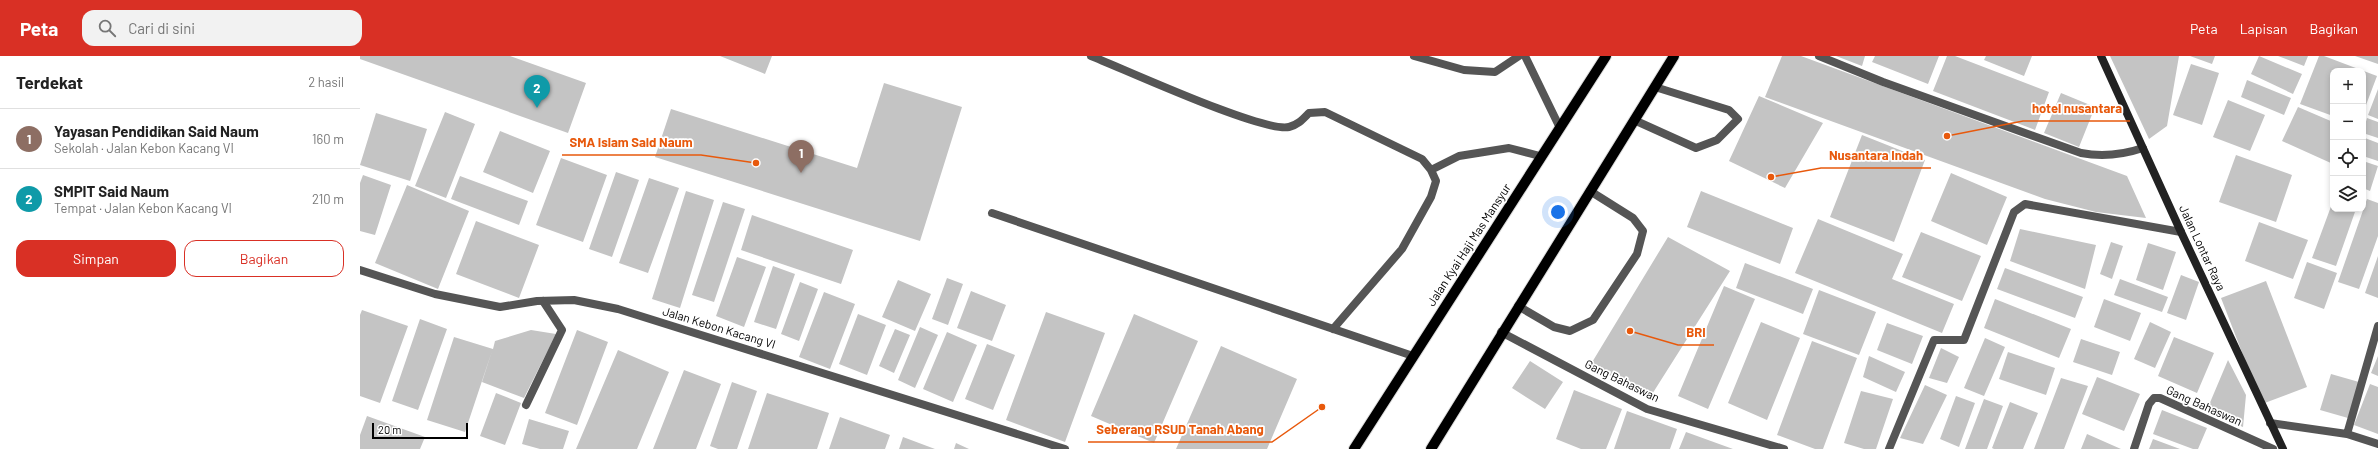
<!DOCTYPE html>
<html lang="id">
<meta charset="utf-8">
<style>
:root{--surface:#fff;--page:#f2f2f2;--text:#222;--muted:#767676;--line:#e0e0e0;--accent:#d93025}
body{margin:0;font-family:Barlow,sans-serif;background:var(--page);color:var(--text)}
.controls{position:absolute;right:12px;top:12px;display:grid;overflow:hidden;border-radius:8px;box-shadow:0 2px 6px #0003}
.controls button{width:36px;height:36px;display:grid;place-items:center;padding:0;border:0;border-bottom:1px solid var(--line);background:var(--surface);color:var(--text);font:20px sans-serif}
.scale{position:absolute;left:12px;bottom:10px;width:96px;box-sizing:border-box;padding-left:4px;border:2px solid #000;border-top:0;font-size:11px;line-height:14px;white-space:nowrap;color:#000;-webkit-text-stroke:3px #fff;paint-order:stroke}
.you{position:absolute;left:1198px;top:156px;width:14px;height:14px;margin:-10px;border:3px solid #fff;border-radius:50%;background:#1a73e8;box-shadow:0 0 0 6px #1a73e833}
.badge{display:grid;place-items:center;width:26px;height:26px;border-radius:50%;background:var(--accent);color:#fff;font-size:13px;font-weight:700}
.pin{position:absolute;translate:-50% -33px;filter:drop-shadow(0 1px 2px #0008)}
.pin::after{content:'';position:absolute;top:21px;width:14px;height:12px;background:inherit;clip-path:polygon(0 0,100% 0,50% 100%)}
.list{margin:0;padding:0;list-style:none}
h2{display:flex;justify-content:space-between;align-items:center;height:52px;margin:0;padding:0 16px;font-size:17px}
h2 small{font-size:13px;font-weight:400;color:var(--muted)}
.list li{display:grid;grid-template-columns:26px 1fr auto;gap:12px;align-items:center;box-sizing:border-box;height:60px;padding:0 16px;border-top:1px solid var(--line)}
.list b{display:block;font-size:15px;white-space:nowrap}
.list p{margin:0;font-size:13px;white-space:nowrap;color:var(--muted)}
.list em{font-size:13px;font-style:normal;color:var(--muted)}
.actions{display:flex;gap:8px;padding:12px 16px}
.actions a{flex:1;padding:9px 0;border:1px solid var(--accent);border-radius:12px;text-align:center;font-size:14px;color:var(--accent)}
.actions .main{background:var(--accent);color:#fff}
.icon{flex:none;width:22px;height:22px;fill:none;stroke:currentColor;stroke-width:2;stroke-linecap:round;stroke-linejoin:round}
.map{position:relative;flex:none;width:2018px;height:393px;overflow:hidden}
header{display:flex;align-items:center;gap:24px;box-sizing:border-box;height:56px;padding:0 20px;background:var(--accent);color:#fff}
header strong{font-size:19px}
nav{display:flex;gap:22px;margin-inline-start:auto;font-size:14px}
.search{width:280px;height:36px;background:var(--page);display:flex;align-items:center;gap:10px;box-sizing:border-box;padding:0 14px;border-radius:12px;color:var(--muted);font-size:15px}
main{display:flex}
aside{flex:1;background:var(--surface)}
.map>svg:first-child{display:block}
</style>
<header>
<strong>Peta</strong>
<div class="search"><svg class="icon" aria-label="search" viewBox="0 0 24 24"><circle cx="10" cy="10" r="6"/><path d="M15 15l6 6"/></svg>Cari di sini</div>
<nav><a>Peta</a><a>Lapisan</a><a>Bagikan</a></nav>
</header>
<main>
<aside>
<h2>Terdekat<small>2 hasil</small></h2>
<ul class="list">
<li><span class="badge" style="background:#8d6e63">1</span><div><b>Yayasan Pendidikan Said Naum</b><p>Sekolah · Jalan Kebon Kacang VI</p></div><em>160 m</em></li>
<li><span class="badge" style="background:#0f9aa8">2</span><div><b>SMPIT Said Naum</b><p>Tempat · Jalan Kebon Kacang VI</p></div><em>210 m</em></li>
</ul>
<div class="actions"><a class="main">Simpan</a><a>Bagikan</a></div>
</aside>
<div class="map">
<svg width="2018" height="393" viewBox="0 0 2018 393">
<rect width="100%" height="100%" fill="#fff"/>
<path fill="#c4c4c4" d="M0 0H150L226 27 208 77 0 3Z
M360 0H412L405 18Z
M1422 0H1441L1767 120 1786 162 1736 156 1685 143 1405 41Z
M1476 0H1505L1502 10Z
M1515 0H1579L1568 28 1512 6Z
M1587 0H1595L1689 36 1675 74 1573 35Z
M1626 0H1672L1664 20 1624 4Z
M1750 0H1819L1807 70 1789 83Z
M1830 0H1855L1852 8Z
M1899 0 1942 18 1933 38 1891 18Z
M1918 0H1948L1944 10Z
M1959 0H1964L2017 20 2003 57V15H1973V60L1940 48Z
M1995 0H2018V8Z
M1831 8 1859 17 1842 69 1813 59Z
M1887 24 1931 42 1924 59 1881 41Z
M524 27 602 51 560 185 295 101 311 53 497 112Z
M2018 33V63L2008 59Z
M1701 37 1735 51 1719 91 1684 77Z
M1399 40 1463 67 1425 132 1369 105Z
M1868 44 1905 59 1890 95 1853 81Z
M1938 51 1973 66V108L1922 85Z
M85 56 115 68 86 142 55 130Z
M16 57 67 73 50 125 0 109Z
M2007 62 2018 66V82L2003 77Z
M140 75 190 95 173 137 123 116Z
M1502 79 1565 104 1534 186 1470 161Z
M2005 82 2018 87V105L2003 100Z
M1876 99 1932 119 1916 166 1859 146Z
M201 102 247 119 223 186 176 169Z
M2003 105 2018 110 2010 135 2003 132Z
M256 116 279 124 252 201 229 193Z
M1591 117 1647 141 1627 189 1571 165Z
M3 119 31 129 15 179 0 175V127Z
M100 120 168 145 159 169 91 143Z
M289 122 319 132 288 217 259 207Z
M47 129 109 155 78 233 15 207Z
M326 135 354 144 320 252 292 243Z
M1341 135 1433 172 1420 208 1327 171Z
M2007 143 2018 147V180L1999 233 1978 226Z
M1973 145V153H1996L1976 210 1952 202Z
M363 146 385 153 354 246 332 239Z
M392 159 493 194 481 228 381 194Z
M1458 163 1543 198 1532 223 1594 248 1582 277 1435 217Z
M116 165 179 189 159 242 96 218Z
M1899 166 1948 184 1933 223 1885 205Z
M1660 173 1736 189 1725 233 1650 205Z
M1561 176 1621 200 1602 245 1542 221Z
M1308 181 1370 215 1289 343 1231 308Z
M1751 186 1763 190 1752 223 1740 218Z
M1788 187 1816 196 1803 234 1776 224Z
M2018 200V242L2005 237Z
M377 201 406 211 384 271 356 260Z
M1947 206 1977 217 1964 253 1934 242Z
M1385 207 1453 233 1443 258 1376 232Z
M413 210 435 218 416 273 394 266Z
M1645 212 1723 241 1715 262 1637 233Z
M1821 219 1839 226 1826 264 1807 257Z
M587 222 603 228 588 269 572 263Z
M1760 223 1808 241 1802 256 1754 239Z
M538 224 571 238 555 275 522 261Z
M1906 225 1947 331 1902 348 1861 242Z
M440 226 458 233 439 285 421 278Z
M1364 230 1395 243 1348 353 1318 340Z
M1459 234 1516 256 1499 299 1443 278Z
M611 235 646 249 632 285 597 272Z
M464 236 495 248 470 313 439 301Z
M1635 243 1711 273 1699 302 1624 272Z
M1744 243 1781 257 1770 285 1734 271Z
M2 254 48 270 20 347 0 340V259Z
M686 256 745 277 705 386 646 364Z
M498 258 526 269 507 319 479 308Z
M774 258 838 285 794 387 731 360Z
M60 263 87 273 58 354 32 345Z
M1401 266 1440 282 1407 364 1368 347Z
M1790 266 1811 276 1795 312 1774 303Z
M1527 267 1563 280 1552 308 1517 294Z
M560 271 578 279 555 332 538 324Z
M535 273 550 279 534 317 519 310Z
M171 274 196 278 164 342 122 326 132 295 105 376 67 364 94 281 133 293 135 285Z
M217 274 248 286 217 369 185 357Z
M587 276 617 289 593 346 563 333Z
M1814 281 1854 297 1837 337 1798 320Z
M1625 282 1645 291 1624 340 1604 332Z
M1721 283 1760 296 1752 319 1713 306Z
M1452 285 1497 302 1463 393H1455L1417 379Z
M627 288 655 299 633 354 605 343Z
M861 290 937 323 907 393H816Z
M1581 292 1599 301 1587 327 1569 322Z
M258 294 309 316 277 393H216Z
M1648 296 1695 312 1686 339 1639 323Z
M1509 300 1545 316 1536 336 1503 321Z
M2018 300V320L2011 317Z
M1868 304 1886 339 1883 371 1846 356Z
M1170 305 1203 326 1185 353 1152 332Z
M324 314 361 328 336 393H293Z
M1971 318 1999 326 1988 362 1960 354Z
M1737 321 1780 338 1764 375 1722 358Z
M1701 322 1728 330 1704 393H1674Z
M372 326 397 335 377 393H358L350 390Z
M2010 328 2018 331V378L1994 369Z
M1565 329 1587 339 1563 388 1540 382Z
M1214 334 1262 353 1246 393H1221L1196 383Z
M1501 335 1533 343 1516 393H1504L1484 387Z
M136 337 161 347 145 389 120 380Z
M407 337 469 357 457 393H388Z
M1596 340 1615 347 1599 391 1580 383Z
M1624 343 1643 350 1627 393H1605Z
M1650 346 1678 357 1663 393H1634L1632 392Z
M1802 354 1847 372 1838 393H1833L1793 378Z
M1267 355 1317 373 1310 393H1254Z
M7 360 65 381 60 393H0V379Z
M480 361 530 379 525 393H469Z
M169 363 209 375 203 393H180L162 388Z
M1326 376 1373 393H1319Z
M1727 378 1761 393H1721Z
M543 381 575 393H539Z
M1793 383 1820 393H1789Z
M596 387 609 393H594Z"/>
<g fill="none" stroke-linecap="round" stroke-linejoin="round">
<defs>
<path id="primary" d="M994 393 1246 0
M1071 393 1314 0"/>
</defs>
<use href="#primary" stroke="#dbdbdb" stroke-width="12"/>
<path stroke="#555" stroke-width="8" d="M731 0C764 13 903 77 929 71 938 69 943 63 949 57L965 56 1062 103 1071 114 1076 125 1071 141 1042 193 973 273
M1459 0 1523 26 1721 97C1742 101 1762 99 1783 92
M1274 64 1336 92 1357 84 1378 63 1369 54 1295 31
M1071 114 1099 100 1149 92 1180 100
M632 157 1053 300
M1158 250 1194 271 1210 275 1233 264 1277 198 1283 175 1273 162 1230 135
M166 349 202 274 183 245"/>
<path stroke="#555" stroke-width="8" d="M1054 0 1104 14 1135 16 1159 0
M1165 0 1200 72
M0 214 75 238 140 251 177 245 214 244 258 253 705 393
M1141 276 1287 353 1424 393
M1910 367 1987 378 2018 388
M1987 378 2018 270
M1529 393 1574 284H1604L1654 156 1665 148 1821 176
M1774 393 1789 348 1794 342H1800L1913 393"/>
<path stroke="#222" stroke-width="8" d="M1741 0 1821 176 1923 393"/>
<use href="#primary" stroke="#000" stroke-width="10"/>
</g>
<g text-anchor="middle" stroke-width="3.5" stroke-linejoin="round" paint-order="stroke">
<g font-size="12" fill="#000" stroke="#fff">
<text transform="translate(1109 189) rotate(-57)" y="4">Jalan Kyai Haji Mas Mansyur</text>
<text transform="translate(1842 192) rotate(65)" y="4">Jalan Lontar Raya</text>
<text transform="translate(359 272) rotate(17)" y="4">Jalan Kebon Kacang VI</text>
<text transform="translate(1262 325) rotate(26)" y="4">Gang Bahaswan</text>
<text transform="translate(1844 350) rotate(24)" y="4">Gang Bahaswan</text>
</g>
</g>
<path fill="none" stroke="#e8590c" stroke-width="1.5" d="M1587 80L1663 65H1770M396 107L341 99H202M1411 121L1461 112H1571M1270 275L1318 289H1354M962 351L912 386H728"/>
<g fill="#e8590c" stroke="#fff" stroke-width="1.5">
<circle cx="1587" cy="80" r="4"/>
<circle cx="396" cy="107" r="4"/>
<circle cx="1411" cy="121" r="4"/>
<circle cx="1270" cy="275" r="4"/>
<circle cx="962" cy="351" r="4"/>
</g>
<g font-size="13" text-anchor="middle" font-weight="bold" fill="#e8590c" stroke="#fff" stroke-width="3.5" stroke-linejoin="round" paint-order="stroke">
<text x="1717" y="57">hotel nusantara</text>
<text x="271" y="91">SMA Islam Said Naum</text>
<text x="1516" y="104">Nusantara Indah</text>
<text x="1336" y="281">BRI</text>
<text x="820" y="378">Seberang RSUD Tanah Abang</text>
</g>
</svg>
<div class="controls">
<button>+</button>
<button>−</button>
<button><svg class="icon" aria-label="locate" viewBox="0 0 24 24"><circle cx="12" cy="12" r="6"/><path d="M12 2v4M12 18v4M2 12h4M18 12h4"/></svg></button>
<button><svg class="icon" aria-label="layers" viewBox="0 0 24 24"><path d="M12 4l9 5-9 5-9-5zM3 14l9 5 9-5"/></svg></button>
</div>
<div class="scale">20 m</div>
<div class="you"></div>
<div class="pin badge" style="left:441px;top:117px;background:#8d6e63">1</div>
<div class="pin badge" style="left:177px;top:52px;background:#0f9aa8">2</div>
</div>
</main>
